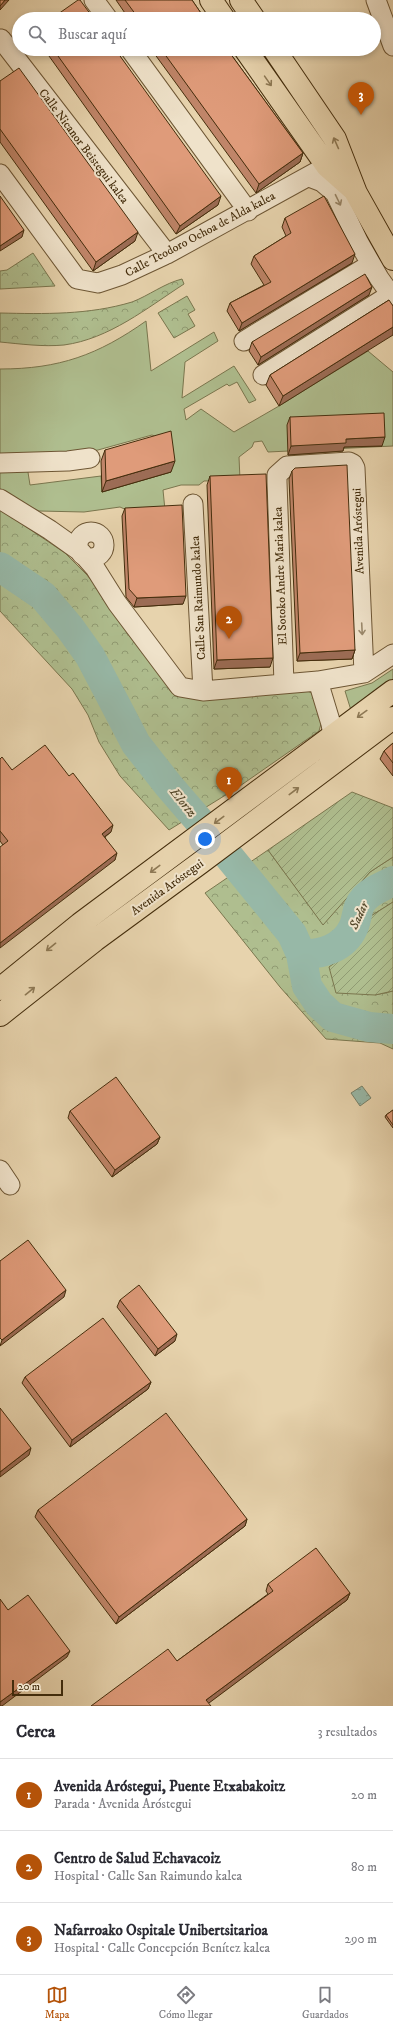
<!DOCTYPE html>
<html lang="es">
<meta charset="utf-8">
<style>
:root{--surface:#fff;--page:#f7f7f7;--text:#2b2b33;--muted:#7c7c81;--line:#e1e1e2;--accent:#b45309}
body{margin:0;font-family:"IM FELL DW Pica",serif;background:var(--page);color:var(--text)}
.scale{position:absolute;left:12px;bottom:10px;width:51px;box-sizing:border-box;padding-left:4px;border:2px solid #442d0c;border-top:0;font-size:11px;line-height:14px;white-space:nowrap;color:#442d0c;-webkit-text-stroke:3px #efe2ca;paint-order:stroke}
.you{position:absolute;left:205px;top:839px;width:14px;height:14px;margin:-10px;border:3px solid #fff;border-radius:50%;background:#1a73e8;box-shadow:0 0 0 6px #1a73e833}
.badge{display:grid;place-items:center;width:26px;height:26px;border-radius:50%;background:var(--accent);color:#fff;font-size:13px;font-weight:700}
.pin{position:absolute;translate:-50% -33px;filter:drop-shadow(0 1px 2px #0008)}
.pin::after{content:'';position:absolute;top:21px;width:14px;height:12px;background:inherit;clip-path:polygon(0 0,100% 0,50% 100%)}
.list{margin:0;padding:0;list-style:none}
h2{display:flex;justify-content:space-between;align-items:center;height:52px;margin:0;padding:0 16px;font-size:17px}
h2 small{font-size:13px;font-weight:400;color:var(--muted)}
.list li{display:grid;grid-template-columns:26px 1fr auto;gap:12px;align-items:center;box-sizing:border-box;height:72px;padding:0 16px;border-top:1px solid var(--line)}
.list b{display:block;font-size:15px;white-space:nowrap}
.list p{margin:0;font-size:13px;white-space:nowrap;color:var(--muted)}
.list em{font-size:13px;font-style:normal;color:var(--muted)}
.icon{flex:none;width:22px;height:22px;fill:none;stroke:currentColor;stroke-width:2;stroke-linecap:round;stroke-linejoin:round}
.map{position:relative;flex:none;width:393px;height:1706px;overflow:hidden}
.search{position:absolute;background:var(--surface);box-shadow:0 2px 6px #0003;left:12px;right:12px;top:12px;height:44px;display:flex;align-items:center;gap:10px;box-sizing:border-box;padding:0 14px;border-radius:22px;color:var(--muted);font-size:15px}
.sheet{height:268px;background:var(--surface)}
nav{display:flex;justify-content:space-around;align-items:center;box-sizing:border-box;height:56px;border-top:1px solid var(--line);background:var(--surface);font-size:11px;color:var(--muted)}
nav a{display:grid;justify-items:center;gap:2px}
nav .on{color:var(--accent)}
.map>svg:first-child{display:block}
</style>
<div class="map">
<svg width="393" height="1706" viewBox="0 0 393 1706">
<defs>
<pattern id="forest-crowns" width="20" height="18" patternUnits="userSpaceOnUse"><rect width="20" height="18" fill="#afbe8f"/><path d="M2 6a3 3 0 1 1 6 0M12 15a3 3 0 1 1 6 0" fill="none" stroke="#909b73"/></pattern>
<pattern id="garden-furrows" width="10" height="10" patternUnits="userSpaceOnUse"><rect width="10" height="10" fill="#afbe8f"/><path d="M-1 1l2-2M0 10L10 0M9 11l2-2" fill="none" stroke="#909b73"/></pattern>
<pattern id="water-ripples" width="26" height="14" patternUnits="userSpaceOnUse"><rect width="26" height="14" fill="#97b8a7"/><path d="M2 4q2-2 4 0t4 0M15 11q2-2 4 0t4 0" fill="none" stroke="#7d9686"/></pattern>
</defs>
<rect width="100%" height="100%" fill="#e7d3ad"/>
<filter id="stains"><feTurbulence type="fractalNoise" baseFrequency=".005" numOctaves="4"/><feColorMatrix values="0 0 0 0 .2 0 0 0 0 .09 0 0 0 0 .02 0 0 0 .5 -.17"/></filter>
<radialGradient id="worn" r=".72"><stop offset=".6" stop-color="#630" stop-opacity="0"/><stop offset="1" stop-color="#630" stop-opacity=".3"/></radialGradient>
<path fill="#afbe8f" stroke="#7a764e" d="M146 321 151 371 214 332 218 341 185 362 182 398 234 366 256 400 249 403 237 382 229 386 227 384 184 409 186 420 201 409 234 432 279 406 368 351 393 372V446L268 452 262 441 254 442 252 447 239 457 240 480 204 481 199 485H181L163 490 165 510 131 512 120 507 84 512 39 511 0 492V467L27 466 30 485 101 476 102 492 168 442 152 435 98 450 64 457H0V369C59 369 98 355 146 321Z
M393 669V685L354 720 345 691 372 683Z"/>
<path fill="url(#forest-crowns)" stroke="#7a764e" d="M33 253 55 286 0 289V271L7 270Z
M182 279 184 284C147 308 109 339 64 345 43 347 21 344 0 342V313C44 314 89 315 132 302 148 296 165 283 182 279Z
M187 296 195 310 188 314 195 326 174 338 158 313Z
M0 509 65 553 87 575 139 641 171 692 185 694 302 689 312 693 321 702 322 720 319 731 237 788 169 830 120 776 99 742 88 715 72 689 0 611Z
M268 850 323 924 370 872 393 857V902L363 921 359 945 340 958 375 995 393 991V1049L380 1043 326 1039 280 987 205 893Z"/>
<path fill="url(#garden-furrows)" stroke="#7a764e" d="M352 792 393 808V857L370 872 323 925 268 850Z
M393 902V991L375 995 336 993 329 967 359 945 363 921Z"/>
<path fill="url(#water-ripples)" stroke="#768069" d="M362 1086 371 1098 360 1106 351 1093Z"/>
<g fill="none" stroke-linecap="round" stroke-linejoin="round">
<path stroke="#97b8a7" stroke-width="30" d="M0 567 43 596 70 628 90 656 136 744 169 786 213 837 292 934 301 954 307 986 319 1004 333 1017 369 1027 393 1029
M301 954C321 955 344 948 353 928 358 918 356 907 364 899 370 891 384 886 393 881"/>
<defs>
<path id="minor" d="M94 0 108 19
M376 0 393 46
M1 39 167 254
M130 49 248 211
M0 174 77 279 98 283 122 275 167 254 327 166
M309 177 322 182 335 193 359 243 379 278 391 295
M244 341 371 264
M263 375 393 293
M0 463 68 461 90 458
M0 499 50 530 81 552 95 568 117 603 180 687 203 691 318 681 364 673 393 654
M193 504 203 691
M78 545a13 13 0 1 1 26 0a13 13 0 1 1-26 0Z
M318 681 331 724 333 735
M284 684 277 482V475L287 466 349 462 353 464 355 468 364 673
M0 1170 10 1185"/>
<path id="major" d="M211 0 224 19
M241 0 254 19
M245 49 327 166 353 189
M274 49 335 139 356 193 393 259
M0 989 80 924 393 691
M0 1015 95 940 200 863 393 718"/>
</defs>
<use href="#minor" stroke="#6d5634" stroke-width="21"/>
<use href="#major" stroke="#442d0c" stroke-width="24"/>
<use href="#minor" stroke="#efe2ca" stroke-width="19"/>
<use href="#major" stroke="#e7d3ad" stroke-width="22"/>
</g>
<path fill="#c08569" stroke="#442d0c" d="M116 0H192L205 19H129Z
M44 49H115L218 205 176 234Z
M151 49H227L303 153 300 162 256 193Z
M0 81 135 241 93 271 0 142Z
M285 218 352 263 239 331 227 311 230 303 264 285 251 264 254 256 286 236 282 227Z
M369 295 258 365 249 351 252 342Z
M389 300 279 406 266 385 270 375Z
M290 417 382 446 344 447 343 451 288 455 287 425Z
M105 450 171 472 102 492 101 461Z
M292 471 355 650 352 659 297 661 289 479Z
M210 476 270 667 214 669 207 485Z
M125 508 183 604 134 607 126 597 122 516Z
M393 743V776L380 759 384 751Z
M0 759 12 770 111 832 105 837 115 860 3 845 0 841Z
M393 1110V1128L385 1117 386 1115Z
M70 1111 160 1137 157 1144 112 1177 68 1118Z
M120 1300 175 1341 155 1356 117 1307Z
M25 1377 151 1382 148 1389 70 1447 22 1383Z
M38 1510 247 1519 245 1526 116 1624 35 1517Z
M268 1584 350 1593 347 1600 208 1703 177 1661 268 1594 266 1591Z"/>
<path fill="#9c6c55" stroke="#442d0c" d="M5 0H9L0 10V6Z
M303 153 300 162 256 193 259 184Z
M221 196 218 205 176 234 180 226Z
M24 230 22 237 0 251V246Z
M138 232 135 241 93 271 96 262Z
M355 254 352 263 239 331 242 323Z
M372 287 369 295 258 365 261 357Z
M393 327V335L279 406 283 396Z
M385 437 382 446 344 447 343 451 288 455 291 446 346 439Z
M175 461 171 472 102 492 106 481Z
M186 596 183 604 134 607 137 598Z
M355 650 352 659 297 661 300 653Z
M273 658 270 667 214 669 217 660Z
M113 825 111 832 100 840 102 834Z
M117 853 115 860 0 948V943Z
M160 1137 157 1144 112 1177 115 1170Z
M66 1290 64 1297 0 1346 2 1340Z
M177 1334 175 1341 155 1356 158 1349Z
M151 1382 148 1389 70 1447 72 1440Z
M31 1448 29 1455 0 1477V1472Z
M247 1519 245 1526 116 1624 119 1617Z
M350 1593 347 1600 205 1706 206 1700Z
M70 1651 67 1657 2 1706H0V1702Z"/>
<path fill="#df9b7a" stroke="#442d0c" d="M0 0H5L0 6Z
M78 0H80L94 19H51Z
M125 0H192L205 19H139Z
M53 49H115L221 196 180 226Z
M161 49H227L303 153 259 184Z
M19 68 138 232 96 262 0 129V81Z
M0 196 24 230 0 246Z
M324 196 355 254 242 323 230 303 271 282 254 256 291 233 285 218Z
M365 274 372 287 261 357 252 342Z
M389 300 393 306V327L283 396 270 375Z
M384 413 385 437 346 439V443L291 446 290 417Z
M171 431 175 461 106 481 105 450Z
M347 465 355 650 300 653 292 471 295 468Z
M266 474 273 658 217 660 210 476Z
M182 505 186 596 137 598 129 589 125 508Z
M393 743V763L384 751Z
M45 745 69 776 73 773 113 825 102 834 117 853 0 943V847L8 841 0 831V759L2 757 12 770Z
M116 1077 160 1137 115 1170 70 1111Z
M393 1110V1125L386 1115Z
M28 1240 66 1290 2 1340 0 1338V1261Z
M139 1285 177 1334 158 1349 120 1300Z
M103 1318 151 1382 72 1440 25 1377Z
M0 1408 31 1448 0 1472Z
M166 1413 247 1519 119 1617 38 1510Z
M316 1548 350 1593 206 1700 211 1706H91L168 1649 177 1661 273 1591 268 1584Z
M28 1595 70 1651 0 1702V1599L8 1610Z"/>
<defs><path id="oneway-shaft" d="M-6 0H5M1.5-3L5.5 0L1.5 3" fill="none" stroke-width="1.6" stroke-linecap="round" stroke-linejoin="round"/></defs>
<g stroke="#8d7854">
<use href="#oneway-shaft" transform="translate(268 81) rotate(55)"/>
<use href="#oneway-shaft" transform="translate(336 143) rotate(-114)"/>
<use href="#oneway-shaft" transform="translate(362 714) rotate(144)"/>
<use href="#oneway-shaft" transform="translate(294 791) rotate(-37)"/>
<use href="#oneway-shaft" transform="translate(219 820) rotate(143)"/>
<use href="#oneway-shaft" transform="translate(155 869) rotate(143)"/>
<use href="#oneway-shaft" transform="translate(51 947) rotate(141)"/>
<use href="#oneway-shaft" transform="translate(30 991) rotate(-39)"/>
</g>
<g stroke="#9a886b">
<use href="#oneway-shaft" transform="translate(338 200) rotate(64)"/>
<use href="#oneway-shaft" transform="translate(362 629) rotate(87)"/>
</g>
<g text-anchor="middle" stroke-width="4" stroke-linejoin="round" paint-order="stroke">
<g font-size="12" fill="#442d0c" stroke="#efe2ca">
<text transform="translate(84 146) rotate(53)" y="4">Calle Nicanor Beistegui kalea</text>
<text transform="translate(200 234) rotate(-28)" y="4">Calle Teodoro Ochoa de Alda kalea</text>
<text transform="translate(358 531) rotate(-92)" y="4">Avenida Aróstegui</text>
<text transform="translate(280 576) rotate(-92)" y="4">El Sotoko Andre Maria kalea</text>
<text transform="translate(198 598) rotate(-93)" y="4">Calle San Raimundo kalea</text>
<text transform="translate(167 887) rotate(-36)" y="4">Avenida Aróstegui</text>
</g>
<g font-size="13" font-style="italic" fill="#55492b" stroke="#efe2ca">
<text transform="translate(184 802) rotate(51)" y="5">Elortz</text>
<text transform="translate(358 915) rotate(-65)" y="5">Sadar</text>
</g>
</g>
<rect width="100%" height="100%" filter="url(#stains)"/>
<rect width="100%" height="100%" fill="url(#worn)"/>
</svg>
<div class="scale">20 m</div>
<div class="you"></div>
<div class="pin badge" style="left:229px;top:800px">1</div>
<div class="pin badge" style="left:229px;top:639px">2</div>
<div class="pin badge" style="left:361px;top:115px">3</div>
<div class="search"><svg class="icon" aria-label="search" viewBox="0 0 24 24"><circle cx="10" cy="10" r="6"/><path d="M15 15l6 6"/></svg>Buscar aquí</div>
</div>
<section class="sheet">
<h2>Cerca<small>3 resultados</small></h2>
<ul class="list">
<li><span class="badge">1</span><div><b>Avenida Aróstegui, Puente Etxabakoitz</b><p>Parada · Avenida Aróstegui</p></div><em>20 m</em></li>
<li><span class="badge">2</span><div><b>Centro de Salud Echavacoiz</b><p>Hospital · Calle San Raimundo kalea</p></div><em>80 m</em></li>
<li><span class="badge">3</span><div><b>Nafarroako Ospitale Unibertsitarioa</b><p>Hospital · Calle Concepción Benítez kalea</p></div><em>290 m</em></li>
</ul>
</section>
<nav>
<a class="on"><svg class="icon" aria-label="map" viewBox="0 0 24 24"><path d="M3 6l6-2 6 2 6-2v14l-6 2-6-2-6 2zM9 4v14M15 6v14"/></svg>Mapa</a>
<a><svg class="icon" aria-label="directions" viewBox="0 0 24 24"><path d="M12 3l9 9-9 9-9-9zM9 14v-3h6M13 9l2 2-2 2"/></svg>Cómo llegar</a>
<a><svg class="icon" aria-label="saved" viewBox="0 0 24 24"><path d="M7 4h10v16l-5-4-5 4z"/></svg>Guardados</a>
</nav>
